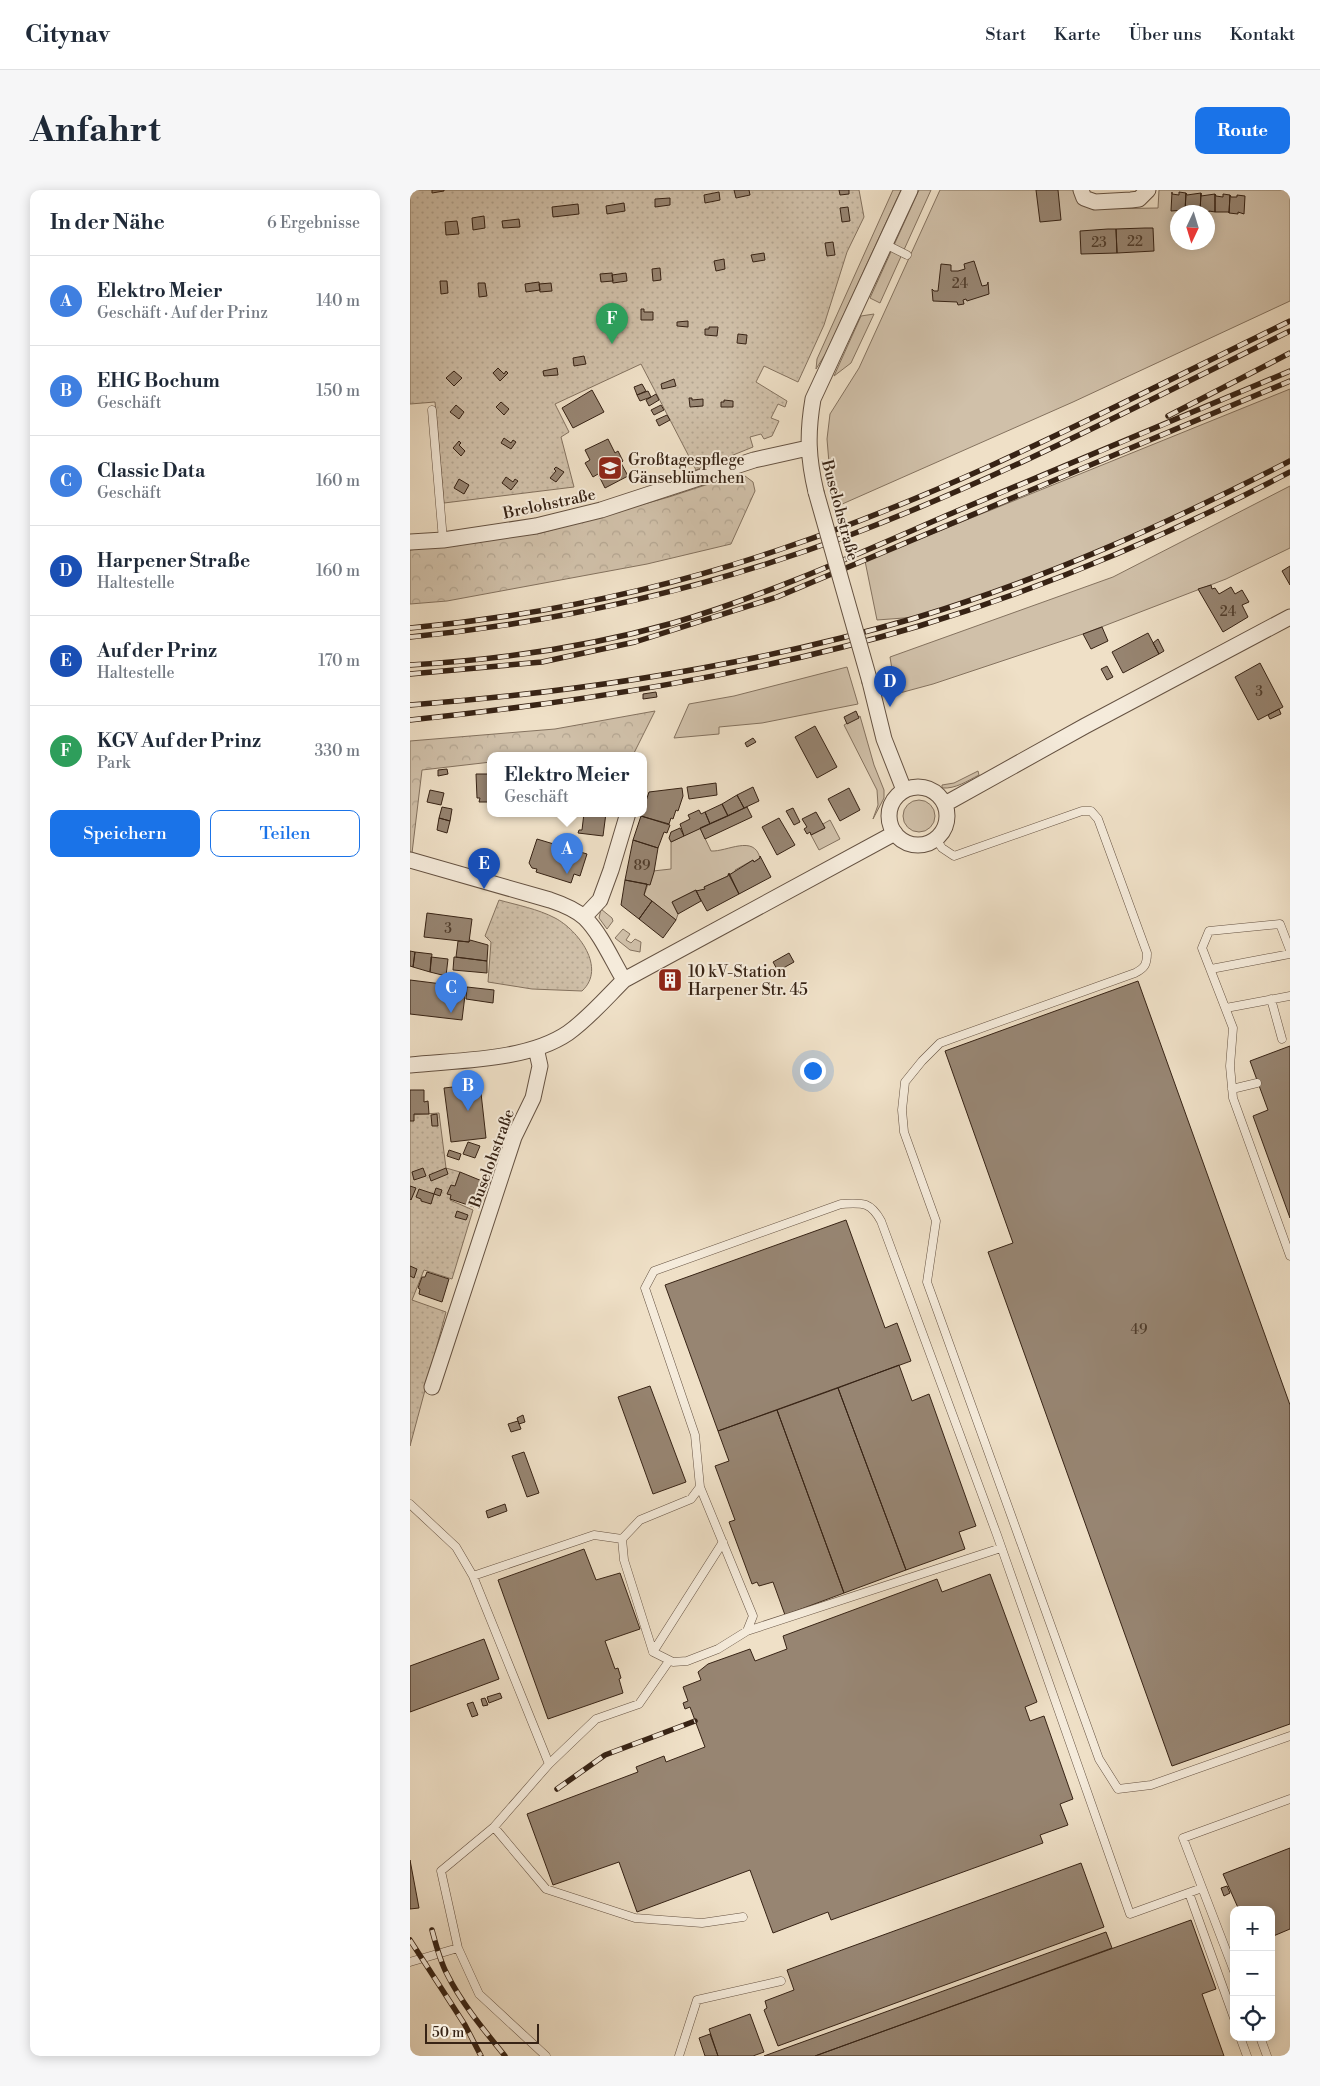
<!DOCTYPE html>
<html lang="de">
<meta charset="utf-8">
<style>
:root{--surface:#fff;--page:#f6f6f7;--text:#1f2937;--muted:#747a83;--line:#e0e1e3;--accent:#1a73e8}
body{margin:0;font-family:"Libre Bodoni",serif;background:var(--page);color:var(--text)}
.controls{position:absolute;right:15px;bottom:15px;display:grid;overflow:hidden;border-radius:10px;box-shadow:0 2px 12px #0003}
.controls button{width:45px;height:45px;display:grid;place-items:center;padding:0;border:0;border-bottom:1px solid var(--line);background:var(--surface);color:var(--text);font:25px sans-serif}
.compass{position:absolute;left:760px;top:15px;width:45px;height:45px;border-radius:50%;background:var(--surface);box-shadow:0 2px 12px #0003;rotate:184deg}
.scale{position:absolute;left:15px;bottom:12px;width:114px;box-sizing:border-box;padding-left:5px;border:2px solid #372315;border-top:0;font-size:14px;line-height:18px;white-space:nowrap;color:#372315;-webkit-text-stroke:4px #f5ebdb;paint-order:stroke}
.you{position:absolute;left:402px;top:880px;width:18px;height:18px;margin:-12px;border:4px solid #fff;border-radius:50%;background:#1a73e8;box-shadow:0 0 0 8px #1a73e833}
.badge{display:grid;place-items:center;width:32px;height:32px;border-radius:50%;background:var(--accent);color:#fff;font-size:16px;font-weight:700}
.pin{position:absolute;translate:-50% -41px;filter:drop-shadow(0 1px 2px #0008)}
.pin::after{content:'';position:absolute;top:26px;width:18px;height:15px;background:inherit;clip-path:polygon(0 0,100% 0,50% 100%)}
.popup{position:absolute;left:77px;top:562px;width:160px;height:65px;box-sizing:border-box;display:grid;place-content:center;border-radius:10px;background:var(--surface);filter:drop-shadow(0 1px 4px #0005);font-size:16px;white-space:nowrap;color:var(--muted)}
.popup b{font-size:19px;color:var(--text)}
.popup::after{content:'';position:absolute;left:50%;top:100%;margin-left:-10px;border:10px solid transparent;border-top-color:var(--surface)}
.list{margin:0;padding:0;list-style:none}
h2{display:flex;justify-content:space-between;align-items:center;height:65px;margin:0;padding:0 20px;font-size:21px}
h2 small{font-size:16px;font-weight:400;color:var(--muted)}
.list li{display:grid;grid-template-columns:32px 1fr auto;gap:15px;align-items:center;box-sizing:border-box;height:90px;padding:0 20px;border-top:1px solid var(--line)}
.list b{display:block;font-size:19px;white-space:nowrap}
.list p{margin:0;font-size:16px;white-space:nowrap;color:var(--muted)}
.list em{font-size:16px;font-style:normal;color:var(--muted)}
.actions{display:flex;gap:10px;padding:15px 20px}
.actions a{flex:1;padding:11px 0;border:1px solid var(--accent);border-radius:10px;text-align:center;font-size:18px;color:var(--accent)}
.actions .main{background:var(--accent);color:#fff}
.icon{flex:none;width:28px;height:28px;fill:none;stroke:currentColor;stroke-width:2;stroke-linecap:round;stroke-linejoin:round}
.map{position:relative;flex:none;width:880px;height:1866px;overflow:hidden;border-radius:10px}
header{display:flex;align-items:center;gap:30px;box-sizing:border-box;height:70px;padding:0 25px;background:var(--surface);border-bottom:1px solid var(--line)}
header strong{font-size:24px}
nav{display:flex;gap:28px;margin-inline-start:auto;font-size:18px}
.intro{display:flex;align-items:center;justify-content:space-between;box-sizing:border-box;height:120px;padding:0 30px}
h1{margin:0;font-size:35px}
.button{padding:12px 22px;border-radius:10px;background:var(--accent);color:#fff;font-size:18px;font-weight:700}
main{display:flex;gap:30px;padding:0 30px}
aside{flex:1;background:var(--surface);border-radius:10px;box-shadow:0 2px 12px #0003}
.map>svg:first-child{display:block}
</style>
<header>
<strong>Citynav</strong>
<nav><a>Start</a><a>Karte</a><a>Über uns</a><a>Kontakt</a></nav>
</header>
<div class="intro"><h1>Anfahrt</h1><a class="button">Route</a></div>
<main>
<aside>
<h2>In der Nähe<small>6 Ergebnisse</small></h2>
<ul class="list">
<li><span class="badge" style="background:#3f7fe0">A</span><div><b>Elektro Meier</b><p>Geschäft · Auf der Prinz</p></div><em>140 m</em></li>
<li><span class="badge" style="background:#3f7fe0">B</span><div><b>EHG Bochum</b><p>Geschäft</p></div><em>150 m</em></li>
<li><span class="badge" style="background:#3f7fe0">C</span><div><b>Classic Data</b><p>Geschäft</p></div><em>160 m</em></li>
<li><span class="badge" style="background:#1a4fb4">D</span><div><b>Harpener Straße</b><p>Haltestelle</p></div><em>160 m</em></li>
<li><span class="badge" style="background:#1a4fb4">E</span><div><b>Auf der Prinz</b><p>Haltestelle</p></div><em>170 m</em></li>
<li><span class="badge" style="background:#2e9e5b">F</span><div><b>KGV Auf der Prinz</b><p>Park</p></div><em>330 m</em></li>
</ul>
<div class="actions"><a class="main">Speichern</a><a>Teilen</a></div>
</aside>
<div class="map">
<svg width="880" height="1866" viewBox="0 0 880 1866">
<defs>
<pattern id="forest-crowns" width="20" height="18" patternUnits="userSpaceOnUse" patternTransform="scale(1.25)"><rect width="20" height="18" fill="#d0c0a9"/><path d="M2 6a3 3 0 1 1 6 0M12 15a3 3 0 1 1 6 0" fill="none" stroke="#b3a591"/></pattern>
<pattern id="garden-dots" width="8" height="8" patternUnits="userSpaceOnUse" patternTransform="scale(1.25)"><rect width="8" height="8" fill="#d0c0a9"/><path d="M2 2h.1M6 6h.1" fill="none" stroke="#b3a591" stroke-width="1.8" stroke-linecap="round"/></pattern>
</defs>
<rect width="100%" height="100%" fill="#efe0c7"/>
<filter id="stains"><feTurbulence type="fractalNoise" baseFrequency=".004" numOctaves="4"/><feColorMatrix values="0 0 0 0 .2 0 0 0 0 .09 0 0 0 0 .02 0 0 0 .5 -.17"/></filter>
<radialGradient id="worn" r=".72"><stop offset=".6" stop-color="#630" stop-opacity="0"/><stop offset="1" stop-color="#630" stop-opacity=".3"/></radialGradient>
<path fill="#d0c0a9" stroke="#84725f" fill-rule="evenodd" d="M483 0H491L416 163 406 179 407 169Z
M509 0H521L470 113 460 108Z
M530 0H665L683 19 748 18 749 0H880V111L663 212 430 315 419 273 417 249 420 224 449 178ZM768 22H798V52H768Z
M464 124 441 173 424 186 451 126Z
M880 199V268L860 281 725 345 613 391 507 427 467 430 455 371Z
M880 296V358L816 389 673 444 523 494 486 504 480 467 703 387Z
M437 477 448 514 352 533 309 537V544L264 548 279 514 324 506Z
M450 526 464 575 474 600V608L463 629 468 615 467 600 434 535Z
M568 581 569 585C557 591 546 599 532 598V595L544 593Z
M493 626a16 16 0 1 1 32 0a16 16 0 1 1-32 0Z
M420 630 430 649 409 660 401 645 415 638 413 634Z
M290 638 301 661C317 662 344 644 350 668L344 672 343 670 325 680 326 682 319 685 318 684V686L294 697 295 699 288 702 286 700 262 712 268 724 266 730 234 705 243 681 261 679V652Z
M191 719 202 728 203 731 197 739 189 728Z
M213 739 220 744 216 750 221 753 225 749 231 752 230 762 220 760 205 748Z"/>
<path fill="url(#forest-crowns)" stroke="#84725f" d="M335 286 343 292 345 301 321 354 237 374 37 411 0 414V360L131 343 259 307 320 287Z
M245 521 223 565H81V572L12 580 2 663 0 662V551L145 539Z"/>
<path fill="url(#garden-dots)" stroke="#84725f" d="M0 0H449L454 27 437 62 414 135 388 192 354 176 346 192 377 211 375 217 368 214 361 228 369 231 362 246 354 249 351 244 340 247 343 257 286 280 231 174 145 214 159 242 151 247 164 297 34 313 25 212 0 214Z
M89 710C107 715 128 719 145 728 168 740 197 778 172 801L122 799 78 792 81 752 75 746Z
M29 923 36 978 50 982 40 1010 63 1020 42 1089 14 1080 2 1110 36 1122 0 1256V925Z"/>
<path fill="#978572" stroke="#372315" d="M22 0H34V1L22 3Z
M324 0H339L340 5 326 8Z
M429 0H439V4L430 5Z
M626 0H648L651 30 630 32Z
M309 2 310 10 295 13 294 5Z
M762 2V4L769 5V2L776 3 775 21V20L761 21Z
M776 3 777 5 791 3 790 22 787 20 775 21Z
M791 3V6L805 4V22L799 21V22H790Z
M805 4 806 6 813 7V4L820 5 819 23V22H805Z
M820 5 821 7H827V5L835 6 834 24 828 22V24L819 23Z
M260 8V15L245 17V9Z
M214 13 215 21 197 24 196 16Z
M168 14 169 24 143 27 142 17Z
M438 17 440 31 432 32 430 18Z
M74 26 75 38 63 40 62 28Z
M109 29 110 37 93 38 92 31Z
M47 31 49 44 36 45 35 32Z
M735 38H743L744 61 707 63 706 39Z
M698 39H706L707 63 671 64 670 41Z
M423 52 425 65 417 66 415 53Z
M354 63 355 70 343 72 341 65Z
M314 69 315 79 306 81 304 71Z
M564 71 572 96 577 95 578 92 579 104 557 111 556 109 553 110 554 114 548 115 547 112 523 111 522 99 524 101H528L531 74 541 75V81H548L555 79 554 74Z
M250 78 251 90 243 91 242 79Z
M202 83 203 91 191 92 190 84Z
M216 83 217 91 203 93 202 85Z
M30 91H37L38 103 31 104Z
M129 92 130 100 116 102 115 94Z
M68 93H75L77 106 69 107Z
M141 93 142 101 130 102 129 94Z
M231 119H234V122H243V130H231Z
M278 131V137L267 136V132Z
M299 137H308L307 146 295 145V139H299Z
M328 144 337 145 336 154 327 153Z
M174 166 176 174 164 176 163 168Z
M88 178 94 184 96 181 98 183 90 191 83 183Z
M147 178 148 185 134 186 133 181Z
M44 181 52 188 44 196 36 188Z
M264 189 266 196 252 199 251 194Z
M232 194 236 201 227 205 224 197Z
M182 200 194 222 163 238 152 218Z
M238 201 241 207 230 211 227 205Z
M246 204 249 210 239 216 236 210Z
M279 208H282V210L293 209V216L280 217Z
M314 210 323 211V217H311V212H314Z
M91 212 99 219 94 225 86 217Z
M46 215 54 222 49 229 40 222Z
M251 215 254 220 244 225 241 220Z
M257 225 260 230 249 236 246 230Z
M94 248 101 253 103 250 106 252 101 259 91 253Z
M198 249 205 263 208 261 213 271 211 273 218 286 195 298 188 284 183 287 175 273 180 270 175 260Z
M49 251 51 253 49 255 55 261 51 266 43 258Z
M146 277 154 282 146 292 140 288 146 281 144 279Z
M96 287 103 292 105 289 108 291 101 300 92 293Z
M49 289 59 295 54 304 44 298Z
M880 376V395L872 381Z
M801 395 802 399 805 398 809 404 821 397 825 404 832 400 839 412 832 415 838 427 813 442 788 399Z
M692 437 698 451 681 459 673 444Z
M738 443 749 464 713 483 702 462Z
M748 449 754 461 749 464 743 453Z
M850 473 873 517 848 530 825 487Z
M697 476 703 487 697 490 691 479Z
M246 502 247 507 233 509V504Z
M869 519 871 524 860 529 858 525Z
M446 521 449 528 437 534 434 527Z
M405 536 427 577 407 588 385 547Z
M343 548 346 552 337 557 335 553Z
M37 579 38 584 28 586V580Z
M66 584H81V612H69L70 608H67Z
M306 593 307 605 279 609 277 597Z
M343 597 349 611 334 618 327 605Z
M272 598 273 606 268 621 266 620 263 629 261 628 259 634 231 626 239 602Z
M439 598 450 620 430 631 418 609Z
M20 600 34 603 31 615 17 612Z
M327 605 334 618 318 626 312 614Z
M312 614 318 626 300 634 295 622Z
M32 617 42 619 40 631 29 628Z
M337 617 342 627 295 649 290 638Z
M383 618 390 632 384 635 376 621Z
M289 620 291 624 295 622 300 634 274 646 270 634 280 629 278 625Z
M406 622 415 638 401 645 400 642 397 644 394 639 397 637 392 629Z
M174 623H196L193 646 168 643 169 640H172Z
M231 626 260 635 257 643 254 642 248 658 223 650Z
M29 628 40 631 37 643 27 640Z
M369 628 385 655 367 665 352 637Z
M270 638 274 646 261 652 259 648 261 642Z
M127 649 177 664 170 686 164 684 161 693 126 682 127 679 122 678 119 673Z
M223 650 248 658 244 682 240 695 215 690Z
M350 666 361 687 329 704 319 685 343 670 344 672 350 668Z
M319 683 329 704 297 721 286 701 295 699 294 697 318 686Z
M215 690 237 694 234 705 242 711 229 729 211 715Z
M286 700 291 711 268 724 262 712Z
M242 711 266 730 253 748 229 729Z
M17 723 62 729 59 752 14 747Z
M60 750 78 755 77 771 46 767 48 751 59 752Z
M0 761 5 762 3 777 0 776Z
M5 762 22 764 20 782 3 777Z
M379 763 384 772 368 781 363 772Z
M21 767 38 769 36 786 20 782Z
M44 767 77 771V783L43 780Z
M261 786 264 790 258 794 255 790Z
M0 790 56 797 52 830 0 824Z
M728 791 880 1215V1534L762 1576 578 1062 603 1053 535 861Z
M57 797 84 800 83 813 56 809Z
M880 856V1028L843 926 858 920 840 871Z
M70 894 76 948 41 952 34 898Z
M0 900H14V912L18 911 19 924H4V931H0Z
M27 924 28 936H22L21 925Z
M58 952 70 956 65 968 53 964Z
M39 960 51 964 49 970 37 966Z
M13 978 16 986 4 990 2 982Z
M36 978 38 984 21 991 19 985Z
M50 982 72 991 64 1017 40 1009 41 1005 37 1004 41 995 45 996Z
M0 996 6 998 1 1010 0 1009Z
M26 998 32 1000 30 1006 24 1004Z
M9 999 24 1004 21 1014 11 1011V1009L6 1007Z
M47 1021 58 1025 56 1030 45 1027Z
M436 1030 475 1138 487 1133 501 1171 308 1241 255 1095Z
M0 1076 7 1079 4 1088 0 1086Z
M17 1082 39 1089 32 1112 9 1104 10 1099 8 1098 12 1087H15Z
M489 1175 502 1211 519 1204 566 1336 549 1342 555 1359 496 1380 428 1198Z
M240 1196 276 1292 243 1304 208 1207Z
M428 1198 496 1380 434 1403 367 1220Z
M367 1220 434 1403 375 1425 363 1392 349 1396 347 1392 342 1394 319 1332 325 1330 305 1276 319 1271 308 1241Z
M113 1225 115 1232 109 1234 107 1228Z
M108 1231 111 1239 101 1242 98 1234Z
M114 1262 129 1303 117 1307 102 1266Z
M95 1314 97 1321 78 1328 76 1321Z
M174 1359 186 1390 210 1383 230 1439 195 1451 205 1479 208 1478 211 1488 209 1489 213 1503 138 1529 88 1390Z
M580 1384 627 1512 615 1517 620 1531 634 1526 663 1609 650 1614 658 1635 630 1645 633 1653 421 1730 418 1722 363 1743 340 1680 227 1722 209 1672 143 1695 117 1624 228 1582 226 1577 254 1566 256 1572 295 1557 280 1517 275 1519 273 1513 278 1511 273 1497 291 1490 288 1482 298 1474 340 1459 345 1471 377 1459 373 1446 527 1389 532 1402Z
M74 1449 89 1489 0 1522V1476Z
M90 1503 92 1508 79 1513 77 1507Z
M75 1508 78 1515 73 1516 71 1509Z
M63 1512 68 1525 62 1527 57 1514Z
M880 1658V1739L861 1747V1720H829L813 1684Z
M0 1670 9 1718 0 1719Z
M671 1673 694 1737 368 1856 354 1820 357 1818 355 1811 384 1800 377 1780Z
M817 1696 820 1703 814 1706 811 1698Z
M781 1730 806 1799 792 1804 814 1866H405Z
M696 1742 702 1758 405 1866H354Z
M340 1824 354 1862 343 1866H308L299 1839Z
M300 1844 308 1866H295L289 1848Z"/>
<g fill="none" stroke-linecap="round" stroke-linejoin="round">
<defs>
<path id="lane" d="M475 54 497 65
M22 220 33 350
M526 649 532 658 544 666 672 621H681L688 629 737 763C737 774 735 778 725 783L530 853 512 871 495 892 492 920 494 942 526 1031 517 1092 689 1569 708 1599 741 1595 880 1546
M880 760 870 734 799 741 792 758 823 838 820 876 823 908 880 1066
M801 779 880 764
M861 809 872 849
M816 818 880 806
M822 899 847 893
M290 1297 281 1309 230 1330 212 1349 214 1370 243 1462 263 1472 277 1471 308 1459 337 1441 343 1426 290 1297 285 1245 235 1098 244 1081 431 1014C452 1013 460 1011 471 1031L587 1345 720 1724 792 1698
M0 1314 46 1357 63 1386 139 1574 84 1637 31 1681 48 1758 69 1804 136 1866
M63 1386 184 1345 212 1349
M337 1441 591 1358
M243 1462 313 1352
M139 1574 186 1529 229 1514 259 1471
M84 1637 136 1699 225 1728 292 1733 333 1727
M779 1703 824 1828
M0 1772 48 1758
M824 1781 773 1648 880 1609
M830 1847 837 1866
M850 1847 857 1866
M269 1866 287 1810 371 1791"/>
<path id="street" d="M671 0 674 8 685 12 721 10 729 9 738 0
M406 302C398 268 397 244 403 209L500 0
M0 352 33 350 126 336 191 320 344 270 398 258
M460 492 474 549 494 600
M479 626a29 29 0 1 1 58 0a29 29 0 1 1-58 0Z
M535 614 675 536 880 427
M0 670 140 710C152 714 165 719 175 728 191 744 202 770 214 790
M174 727 190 710 201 680 218 623
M0 875C48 870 117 871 158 843 179 828 196 808 214 790L485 643
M22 1197 104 947 123 908 130 876 126 858"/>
</defs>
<use href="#lane" stroke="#655242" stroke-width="9"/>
<use href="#street" stroke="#655242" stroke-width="17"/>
<use href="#lane" stroke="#f5ebdb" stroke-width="8"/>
<use href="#street" stroke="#f5ebdb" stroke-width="15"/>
<defs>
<path id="rail" d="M758 226 880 163
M0 438C128 426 256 399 377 357 552 298 715 211 880 131
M0 447C153 432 296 399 440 345 591 288 735 212 880 141
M0 475C89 470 178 457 263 433 361 404 454 361 547 321 658 275 769 228 880 181
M0 484 132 472 225 452 367 407 880 191
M0 515C170 502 341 476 505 428 635 389 759 333 880 271
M0 530C171 512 344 485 509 436 637 397 761 344 880 282
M147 1599 195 1565 285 1531
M22 1740C26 1755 30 1771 37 1784 52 1814 74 1840 95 1866
M0 1750 55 1835 71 1866"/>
</defs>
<use href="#rail" stroke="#372315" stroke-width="5.5"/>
<use href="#rail" stroke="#f5ebdb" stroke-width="4" stroke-dasharray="11" stroke-linecap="butt"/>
<defs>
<path id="street-bridge" d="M406 302 460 492"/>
</defs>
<use href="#street-bridge" stroke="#655242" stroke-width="17" stroke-linecap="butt"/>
<use href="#street-bridge" stroke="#f5ebdb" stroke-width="15"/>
</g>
<defs>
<symbol id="school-square" viewBox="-11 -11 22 22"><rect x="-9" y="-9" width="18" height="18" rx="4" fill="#8f2418" stroke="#f5ebdb"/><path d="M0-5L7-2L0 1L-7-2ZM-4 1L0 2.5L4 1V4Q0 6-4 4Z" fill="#fff"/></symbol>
<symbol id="building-square" viewBox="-11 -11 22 22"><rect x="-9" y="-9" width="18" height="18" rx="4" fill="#8f2418" stroke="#f5ebdb"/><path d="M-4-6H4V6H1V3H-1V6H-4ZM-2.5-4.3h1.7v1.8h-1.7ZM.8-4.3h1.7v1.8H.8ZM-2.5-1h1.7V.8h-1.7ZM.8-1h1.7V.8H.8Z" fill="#fff"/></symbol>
</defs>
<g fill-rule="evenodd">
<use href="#school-square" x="186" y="264" width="28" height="28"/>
<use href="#building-square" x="246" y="776" width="28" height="28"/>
</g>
<g text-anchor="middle" stroke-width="4" stroke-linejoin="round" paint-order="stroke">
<g font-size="14" fill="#4f3c2c">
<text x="725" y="56">22</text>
<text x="689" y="57">23</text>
<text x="550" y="98">24</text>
<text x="818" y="426">24</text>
<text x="849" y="506">3</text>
<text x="232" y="680">89</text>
<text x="38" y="743">3</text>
<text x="729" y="1144">49</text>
</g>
<g font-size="16" fill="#372315" stroke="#f5ebdb" text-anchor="start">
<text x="218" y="275">Großtagespflege<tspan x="218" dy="18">Gänseblümchen</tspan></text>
<text x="278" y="787">10 kV-Station<tspan x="278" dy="18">Harpener Str. 45</tspan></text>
</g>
<g font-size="16" fill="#372315" stroke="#f5ebdb">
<text transform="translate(139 313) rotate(-12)" y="6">Brelohstraße</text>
<text transform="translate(431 320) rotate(75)" y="6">Buselohstraße</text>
<text transform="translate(81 968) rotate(-70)" y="6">Buselohstraße</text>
</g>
</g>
<rect width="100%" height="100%" filter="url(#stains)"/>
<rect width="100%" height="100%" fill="url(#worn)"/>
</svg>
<div class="controls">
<button>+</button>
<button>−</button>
<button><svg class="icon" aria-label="locate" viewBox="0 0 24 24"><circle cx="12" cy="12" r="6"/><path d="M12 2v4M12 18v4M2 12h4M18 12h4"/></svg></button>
</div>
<svg class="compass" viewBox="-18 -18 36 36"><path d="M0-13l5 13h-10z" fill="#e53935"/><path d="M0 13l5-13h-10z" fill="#747a83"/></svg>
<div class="scale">50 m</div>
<div class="you"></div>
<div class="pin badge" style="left:157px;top:684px;background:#3f7fe0">A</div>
<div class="popup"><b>Elektro Meier</b>Geschäft</div>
<div class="pin badge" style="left:58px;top:921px;background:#3f7fe0">B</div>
<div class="pin badge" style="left:41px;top:823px;background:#3f7fe0">C</div>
<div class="pin badge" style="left:480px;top:517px;background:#1a4fb4">D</div>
<div class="pin badge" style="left:74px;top:699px;background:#1a4fb4">E</div>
<div class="pin badge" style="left:202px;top:154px;background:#2e9e5b">F</div>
</div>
</main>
